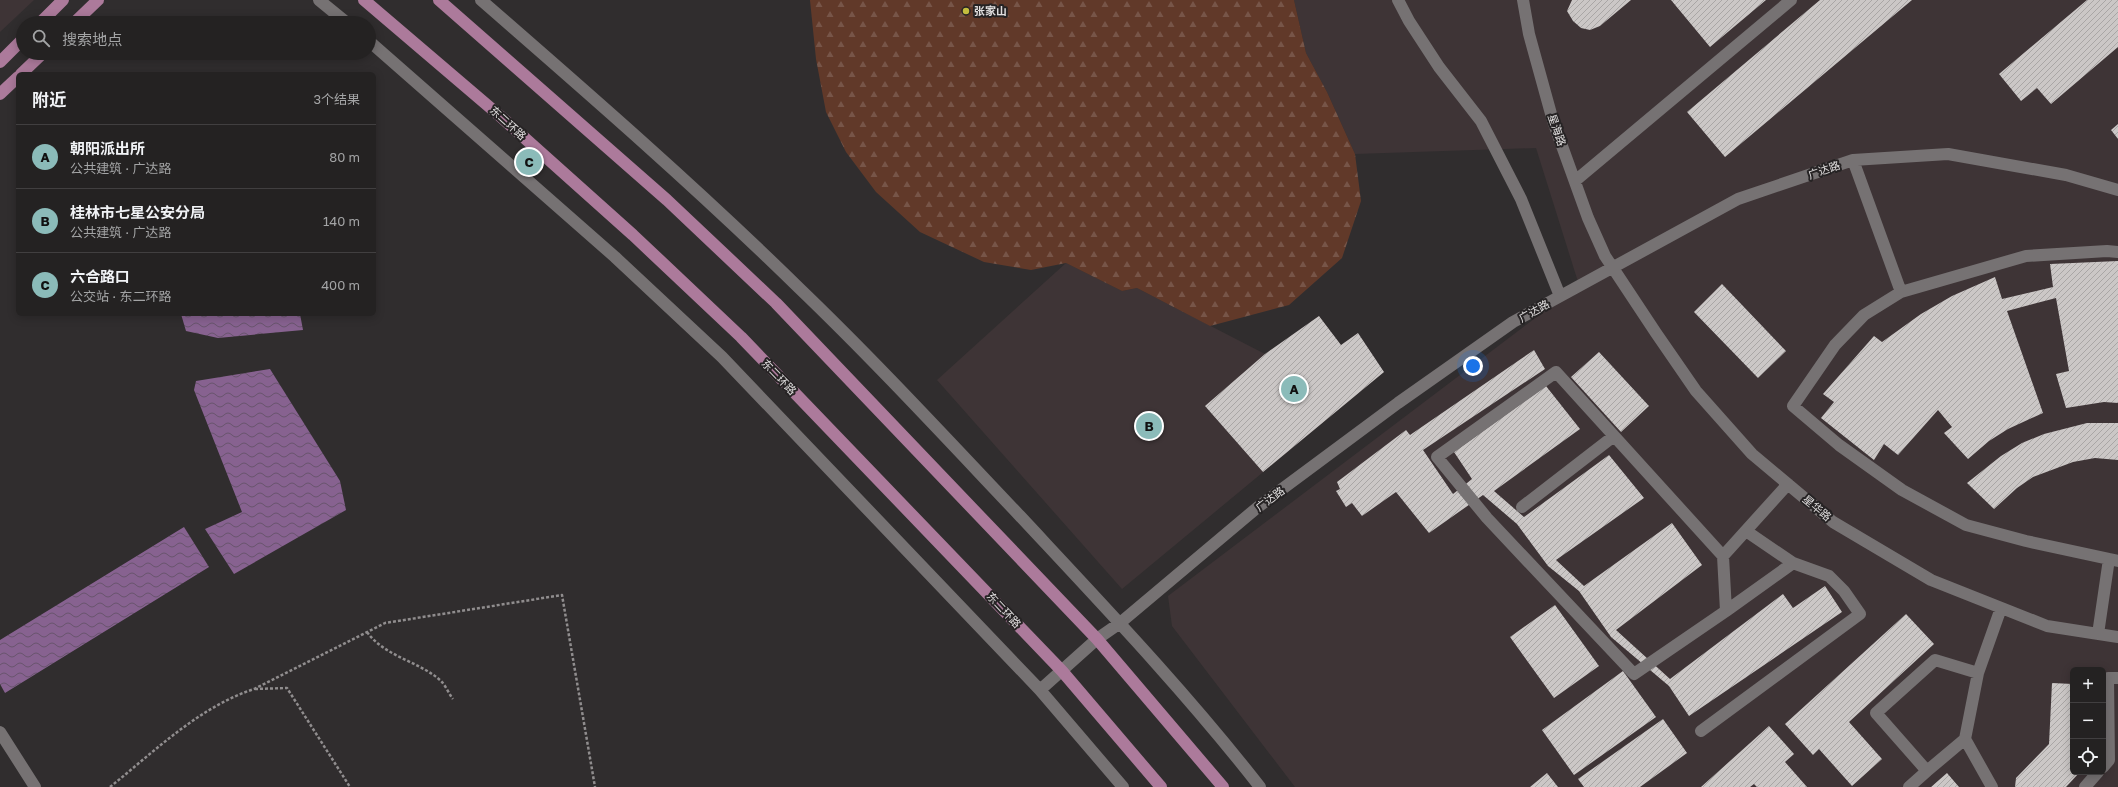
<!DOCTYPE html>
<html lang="zh">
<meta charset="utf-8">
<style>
:root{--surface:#242222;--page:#302f2f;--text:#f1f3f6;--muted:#a3a4a5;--line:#413f40;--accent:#8bbbb9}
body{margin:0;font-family:"Golos Text","Noto Sans SC",sans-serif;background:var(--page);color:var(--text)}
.controls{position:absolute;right:12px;bottom:12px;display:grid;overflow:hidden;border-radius:6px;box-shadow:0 2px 10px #0003}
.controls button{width:36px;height:36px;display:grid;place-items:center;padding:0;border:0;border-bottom:1px solid var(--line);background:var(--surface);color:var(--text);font:20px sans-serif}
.you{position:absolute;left:1473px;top:366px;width:14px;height:14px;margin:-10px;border:3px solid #fff;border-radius:50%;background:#1a73e8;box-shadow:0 0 0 6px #1a73e833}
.badge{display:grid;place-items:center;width:26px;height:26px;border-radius:50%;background:var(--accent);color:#111;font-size:13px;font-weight:700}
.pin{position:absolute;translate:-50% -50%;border:2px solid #fff;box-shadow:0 1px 4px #0006}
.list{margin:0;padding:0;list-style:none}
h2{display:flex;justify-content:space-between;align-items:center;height:52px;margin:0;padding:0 16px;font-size:17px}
h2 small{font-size:13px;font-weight:400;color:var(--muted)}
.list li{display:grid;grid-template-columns:26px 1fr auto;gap:12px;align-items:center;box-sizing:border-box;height:64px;padding:0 16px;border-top:1px solid var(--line)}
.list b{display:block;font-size:15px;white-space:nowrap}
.list p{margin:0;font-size:13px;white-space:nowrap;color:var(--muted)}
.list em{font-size:13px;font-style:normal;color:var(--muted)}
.icon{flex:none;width:22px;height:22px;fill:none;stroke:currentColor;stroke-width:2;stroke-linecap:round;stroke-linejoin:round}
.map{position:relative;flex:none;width:2118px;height:787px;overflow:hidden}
.search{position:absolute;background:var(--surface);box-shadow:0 2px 10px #0003;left:16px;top:16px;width:360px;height:44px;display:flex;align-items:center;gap:10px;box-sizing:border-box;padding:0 14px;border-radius:22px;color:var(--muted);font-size:15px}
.panel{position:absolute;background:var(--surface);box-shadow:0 2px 10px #0003;left:16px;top:72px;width:360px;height:244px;border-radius:6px}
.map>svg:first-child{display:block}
</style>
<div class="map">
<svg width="2118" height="787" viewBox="0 0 2118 787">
<defs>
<pattern id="forest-firs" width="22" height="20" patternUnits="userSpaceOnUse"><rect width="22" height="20" fill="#613929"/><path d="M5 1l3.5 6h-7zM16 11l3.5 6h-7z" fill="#775548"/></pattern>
<pattern id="water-waves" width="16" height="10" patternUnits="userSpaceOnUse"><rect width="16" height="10" fill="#876290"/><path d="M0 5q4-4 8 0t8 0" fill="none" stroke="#68546d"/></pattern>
<pattern id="building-hatch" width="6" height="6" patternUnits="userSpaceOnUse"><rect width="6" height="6" fill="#cbc7c6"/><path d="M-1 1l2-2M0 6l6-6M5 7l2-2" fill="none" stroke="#a9a6a5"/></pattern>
</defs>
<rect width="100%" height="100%" fill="#302d2e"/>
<path fill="#3e3436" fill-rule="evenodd" d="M0 0H34L0 32Z
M1294 0H2118V787H1295L1172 626 1168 596 1579 285 1536 148 1355 154 1327 92 1306 53ZM2073 670H2103V772H2073Z
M1066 263 1122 291 1137 288 1265 354 1319 316 1341 345 1358 333 1384 372 1122 589 937 380Z"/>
<path fill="url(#forest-firs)" d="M810 0H1294L1306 53 1327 92 1355 154 1361 201 1342 258 1289 305 1210 326 1137 288 1122 291 1066 263 1031 270 984 262 920 232 876 192 846 152 826 112 816 59Z"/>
<path fill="url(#water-waves)" d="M181 314H300L303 330 218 338 186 331Z
M270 369 340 481 346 510 234 574 205 529 242 512 194 390 196 381Z
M184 527 209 567 5 693 0 684V640Z"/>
<path fill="url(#building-hatch)" d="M1572 0H1631L1600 26 1590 30 1581 28 1573 21 1567 11Z
M1671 0H1766L1710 47Z
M1820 0H1912L1725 157 1687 112Z
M2087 0H2118V47L2051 104 2037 88 2021 101 1999 74Z
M2118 124V139L2111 130Z
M2118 261V403L2104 402 2066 408 2056 374 2069 371 2056 298 2007 311 2043 413 2008 429 1989 441 1968 459 1944 433 1952 427 1938 410 1898 455 1884 444 1874 460 1821 418 1834 402 1823 394 1874 336 1882 342 1921 314 1952 296 1995 277 2002 299 2053 287 2050 264Z
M1722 284 1786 351 1758 378 1694 312Z
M1319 316 1341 345 1358 333 1384 372 1263 472 1205 406 1265 354Z
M1534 350 1545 369 1423 450 1453 494 1472 479 1454 452 1546 386 1580 429 1494 491 1524 517 1609 455 1644 498 1556 560 1584 586 1672 523 1702 565 1616 630 1670 679 1783 594 1793 608 1825 586 1842 612 1689 716 1669 686 1611 637 1579 591 1548 566 1517 524 1483 495 1429 533 1396 492 1362 516 1352 503 1346 507 1336 491 1340 489 1337 482 1406 430 1410 435Z
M1599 352 1649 406 1621 432 1571 377Z
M2087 423H2118V460L2095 458 2073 462 2033 477 2017 488 1994 509 1967 483 2001 456 2022 443 2044 434Z
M1555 605 1599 666 1554 698 1510 637Z
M1906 614 1934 644 1849 722 1882 759 1852 786 1819 749 1813 755 1785 724Z
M1623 671 1656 717 1574 775 1542 730Z
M2052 683 2073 684V772H2080L2066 787H2015L2016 778 2049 744Z
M1663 719 1687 753 1640 787H1584L1578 779Z
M1769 726 1794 754 1785 762 1807 787H1757L1754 784 1750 787H1701Z
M1547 773 1558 787H1530Z
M1947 773 1959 787H1931Z"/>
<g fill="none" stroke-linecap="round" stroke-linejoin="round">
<path stroke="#908d8e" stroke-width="2.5" stroke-dasharray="3 2" stroke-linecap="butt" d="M367 632C385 657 419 661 441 681 446 686 449 694 453 699
M255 689 287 688 350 787
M110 787C155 751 199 707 254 689L385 623 562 595 595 787"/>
<path stroke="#767273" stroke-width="12" d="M319 0 347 23
M481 0C589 94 697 188 799 288 875 361 947 439 1020 516 1102 604 1186 692 1260 787
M1398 0 1409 21 1439 67 1481 121 1521 199 1560 296
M1523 0 1529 34 1553 121 1588 218 1605 256 1656 333 1696 391 1752 454 1833 522 1931 580 2047 626 2118 637
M369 41 615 257 722 357 1040 690 1123 787
M1853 160 1901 292 2026 256 2107 251 2118 252
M1575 181 1791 0
M1901 292 1864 315 1835 345 1793 406 1839 445 1902 490 1966 525 2026 541 2118 561
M1522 507 1614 436
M1723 556 1726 611 1634 674 1487 518 1437 457 1556 372 1723 556 1788 484
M1726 611 1793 563
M2098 634 2109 559
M1040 690 1097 639 1120 623 1258 507 1398 403 1513 322 1738 199 1853 160 1948 154 2066 175 2118 190
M1701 731 1860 614 1844 591 1829 576 1793 563 1746 531
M0 732 35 787
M2103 767 2109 760 2108 678H2118
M1927 771 1965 739
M1909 787 1927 771 1876 713 1935 660 1978 673
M1992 787 1965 739 1978 673 2001 608
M2085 787 2098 772"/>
<path stroke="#ac7a9b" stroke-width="12" d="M364 0 500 116 633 235 741 337 1062 671 1161 787
M439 0 667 200 776 303 1097 639 1223 787
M40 23 63 0
M74 23 98 0
M0 62 23 39
M21 74 43 53
M0 94 18 77"/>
</g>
<circle fill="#c4bd3e" stroke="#262324" stroke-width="1.5" cx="966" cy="11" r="4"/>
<g text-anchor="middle" stroke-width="4" stroke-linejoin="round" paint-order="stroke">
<g font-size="11" font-weight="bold" fill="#e0dede" stroke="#262324" text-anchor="start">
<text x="974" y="15">张家山</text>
</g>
<g font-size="11" fill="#e0dede" stroke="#262324">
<text transform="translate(508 123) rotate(42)" y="4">东二环路</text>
<text transform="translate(1557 130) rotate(71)" y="4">星海路</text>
<text transform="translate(1824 170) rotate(-19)" y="4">广达路</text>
<text transform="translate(1534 311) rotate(-29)" y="4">广达路</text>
<text transform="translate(779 377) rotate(46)" y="4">东二环路</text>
<text transform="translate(1270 499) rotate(-37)" y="4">广达路</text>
<text transform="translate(1817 508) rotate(40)" y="4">星华路</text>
<text transform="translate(1004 610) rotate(47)" y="4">东二环路</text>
</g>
</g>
</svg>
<div class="controls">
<button>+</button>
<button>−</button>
<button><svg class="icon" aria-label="locate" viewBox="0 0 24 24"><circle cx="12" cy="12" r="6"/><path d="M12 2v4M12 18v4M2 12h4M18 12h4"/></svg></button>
</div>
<div class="you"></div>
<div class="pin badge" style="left:1294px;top:389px">A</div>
<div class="pin badge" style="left:1149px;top:426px">B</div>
<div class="pin badge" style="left:529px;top:162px">C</div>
<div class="search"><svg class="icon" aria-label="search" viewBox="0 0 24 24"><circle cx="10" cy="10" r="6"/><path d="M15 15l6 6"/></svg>搜索地点</div>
<section class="panel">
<h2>附近<small>3个结果</small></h2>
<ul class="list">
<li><span class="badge">A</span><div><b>朝阳派出所</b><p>公共建筑 · 广达路</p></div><em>80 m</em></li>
<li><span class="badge">B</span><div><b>桂林市七星公安分局</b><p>公共建筑 · 广达路</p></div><em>140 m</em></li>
<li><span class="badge">C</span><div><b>六合路口</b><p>公交站 · 东二环路</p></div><em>400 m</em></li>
</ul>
</section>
</div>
